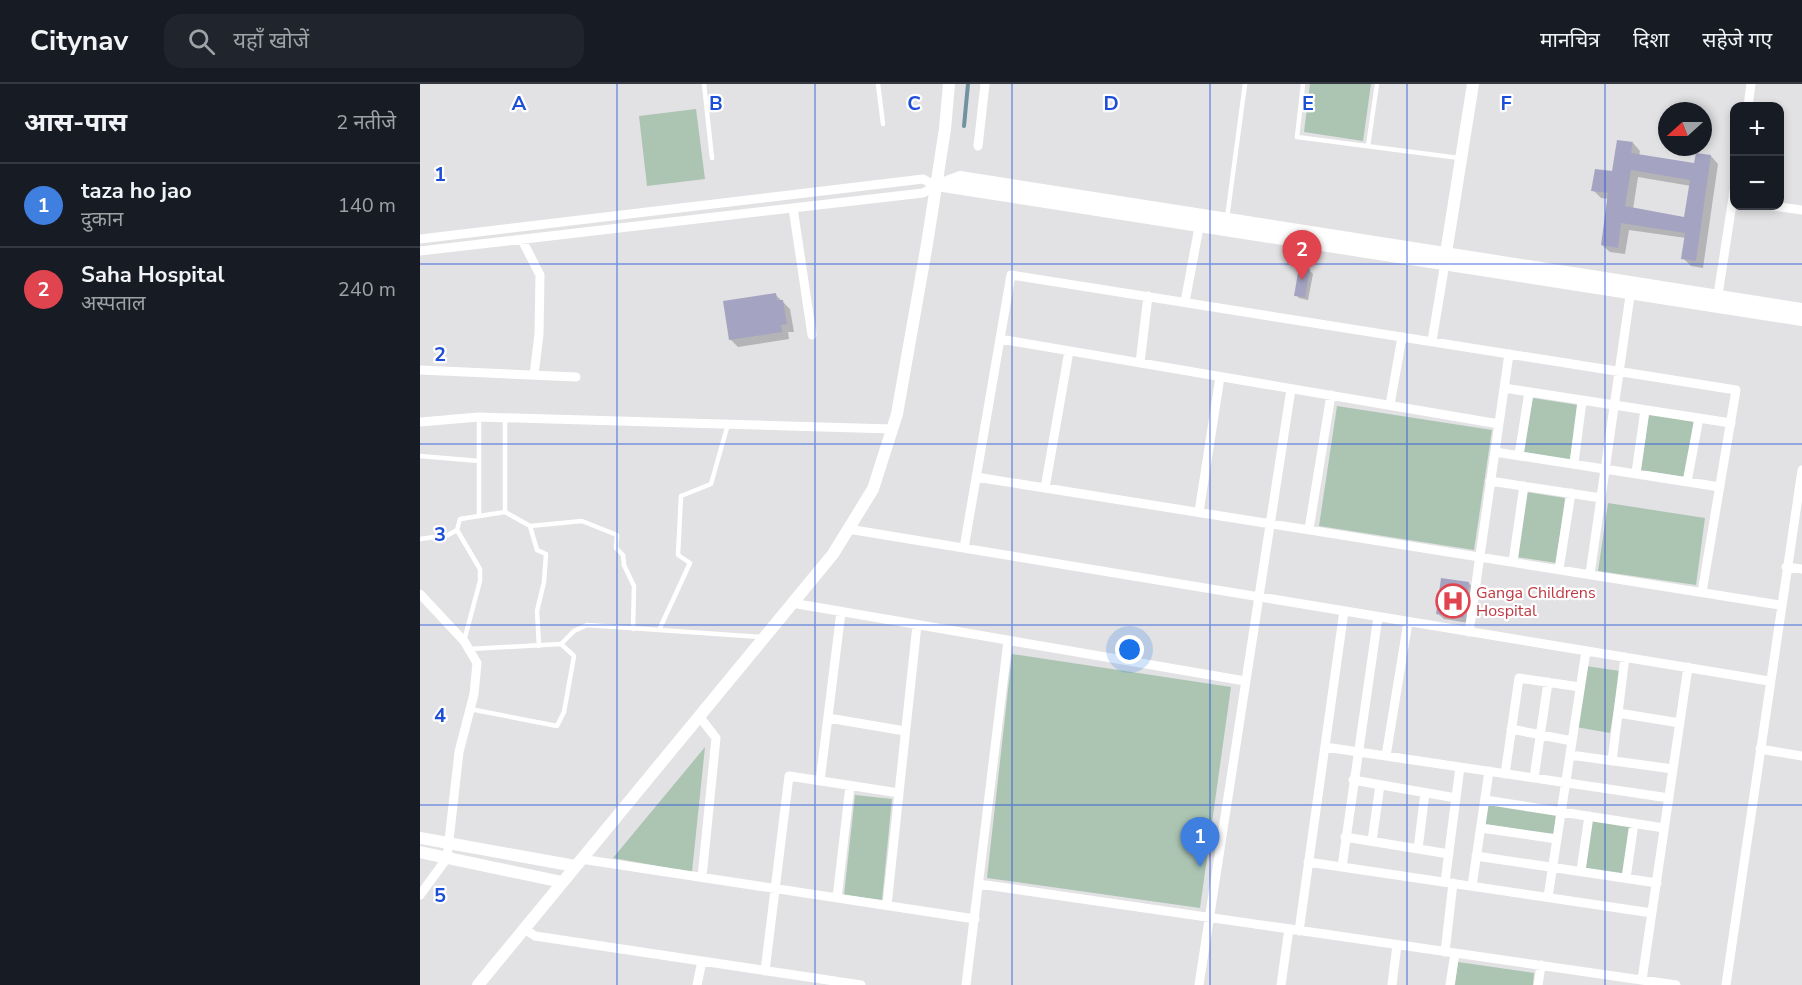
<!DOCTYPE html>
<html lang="hi">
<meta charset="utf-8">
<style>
:root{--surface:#171b24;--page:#20242c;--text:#f1f3f6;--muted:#9ea1a6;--line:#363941;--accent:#b45309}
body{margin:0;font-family:"Nunito Sans","Noto Sans Devanagari",sans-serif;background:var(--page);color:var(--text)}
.controls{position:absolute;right:18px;top:18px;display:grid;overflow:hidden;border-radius:12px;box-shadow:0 3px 9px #0003}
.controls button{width:54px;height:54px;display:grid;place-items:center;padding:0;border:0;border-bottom:2px solid var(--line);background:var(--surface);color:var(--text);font:30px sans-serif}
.compass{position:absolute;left:1238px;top:18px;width:54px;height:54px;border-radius:50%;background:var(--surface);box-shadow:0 3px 9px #0003;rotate:249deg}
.you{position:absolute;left:710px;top:566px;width:21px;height:21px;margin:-15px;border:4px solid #fff;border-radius:50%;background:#1a73e8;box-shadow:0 0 0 9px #1a73e833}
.badge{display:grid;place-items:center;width:39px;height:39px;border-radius:50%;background:var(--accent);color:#fff;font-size:20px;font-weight:700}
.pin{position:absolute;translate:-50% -50px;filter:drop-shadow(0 2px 3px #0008)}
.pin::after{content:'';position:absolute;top:32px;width:21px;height:18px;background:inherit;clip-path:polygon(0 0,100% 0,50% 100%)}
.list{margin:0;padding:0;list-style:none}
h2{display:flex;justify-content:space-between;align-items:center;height:78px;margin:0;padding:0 24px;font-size:26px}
h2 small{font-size:20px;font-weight:400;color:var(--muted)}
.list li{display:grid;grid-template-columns:39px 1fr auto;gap:18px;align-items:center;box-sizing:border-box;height:84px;padding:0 24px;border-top:2px solid var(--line)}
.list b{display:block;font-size:22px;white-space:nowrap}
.list p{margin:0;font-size:20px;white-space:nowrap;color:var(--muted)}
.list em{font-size:20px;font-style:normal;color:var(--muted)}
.icon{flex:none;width:33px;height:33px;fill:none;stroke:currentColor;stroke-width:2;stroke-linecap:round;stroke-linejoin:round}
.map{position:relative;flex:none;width:1382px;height:901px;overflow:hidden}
header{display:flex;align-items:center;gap:36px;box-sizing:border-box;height:84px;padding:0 30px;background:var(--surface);border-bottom:2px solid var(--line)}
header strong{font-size:28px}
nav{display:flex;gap:33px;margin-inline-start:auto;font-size:21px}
.search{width:420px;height:54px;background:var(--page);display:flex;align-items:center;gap:15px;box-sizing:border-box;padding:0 21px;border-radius:18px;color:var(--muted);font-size:22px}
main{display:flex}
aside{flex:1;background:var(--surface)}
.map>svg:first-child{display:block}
</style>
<header>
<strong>Citynav</strong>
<div class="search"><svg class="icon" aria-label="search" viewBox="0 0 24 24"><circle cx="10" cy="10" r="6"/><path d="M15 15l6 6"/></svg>यहाँ खोजें</div>
<nav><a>मानचित्र</a><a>दिशा</a><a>सहेजे गए</a></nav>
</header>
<main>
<aside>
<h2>आस-पास<small>2 नतीजे</small></h2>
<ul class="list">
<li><span class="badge" style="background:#3f7fe0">1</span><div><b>taza ho jao</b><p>दुकान</p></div><em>140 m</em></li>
<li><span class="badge" style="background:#e0444e">2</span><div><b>Saha Hospital</b><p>अस्पताल</p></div><em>240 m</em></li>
</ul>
</aside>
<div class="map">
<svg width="1382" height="901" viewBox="0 0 1382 901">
<rect width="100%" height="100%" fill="#e2e2e4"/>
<path fill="#acc5b3" d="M890 0H951L943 57 884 48Z
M276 25 285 95 227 102 219 32Z
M1113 314 1158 321 1150 376 1104 368Z
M917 322 1072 346 1054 466 899 442Z
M1229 330 1274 337 1265 393 1221 386Z
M1106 408 1145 414 1136 479 1097 473Z
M1188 419 1285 434 1276 501 1178 487Z
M592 570 811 603 780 824 567 794Z
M1166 582 1200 587 1190 649 1156 643Z
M285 663 272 788 193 774Z
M435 711 472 715 462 816 424 811Z
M1067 720 1136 730 1134 751 1064 740Z
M1171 736 1211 741 1204 791 1164 785Z
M1038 878 1114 889 1113 901H1035Z"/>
<path fill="#0003" fill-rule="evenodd" d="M1213 59 1220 67 1219 72 1276 81 1291 72 1298 80 1283 184 1271 182 1263 174 1266 154 1209 146 1205 170 1190 168 1182 161 1189 115 1181 114 1173 106 1193 89ZM1218 93 1271 102 1265 134 1213 125Z
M889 186 893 190 888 216 879 214 876 211Z
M356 211 370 225 374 248H368L369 255 318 263 310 255Z
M1049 499 1054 505 1049 539 1024 535 1018 530Z"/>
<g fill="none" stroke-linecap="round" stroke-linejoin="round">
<path stroke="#7192a0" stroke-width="4" d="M544 42 548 0"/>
</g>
<path fill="#a4a4c2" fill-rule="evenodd" d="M1197 56 1213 58 1211 69 1274 79 1276 69 1291 71 1276 177 1261 175 1265 149 1201 139 1198 164 1181 161 1188 109 1171 107 1175 85 1192 87ZM1211 86 1270 96 1264 133 1205 122Z
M879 183 890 185 885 213 874 212Z
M356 209 357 216H363L367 240 361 241 362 248 309 256 303 217Z
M1021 494 1049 498 1044 534 1016 530Z"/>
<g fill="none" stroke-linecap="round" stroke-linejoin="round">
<path stroke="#fff" stroke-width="4.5" d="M284 0 292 74
M458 0 463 40
M883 0 877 53 1039 74
M948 62 957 0
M807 134 825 0
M0 372 59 377
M85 428V334
M59 432V333
M110 442 117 466 126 470 124 498 117 527 119 562
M37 446 60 485V497L44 557
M0 455 28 451 37 446 40 435 85 428 110 442 162 437 197 451 196 464 203 471 204 481 214 502 213 545
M239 546 270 479 258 471 261 412 291 400 308 340
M49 565 141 560 154 547 167 541 341 553
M50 625 137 642 144 628 154 572 141 560"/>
<path stroke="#fff" stroke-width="9" d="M1328 22 1331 0
M558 62 565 0
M1353 122 1382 126
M373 124 392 251
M0 155 503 95 516 102
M102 156 120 191 119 250 114 291
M0 167 503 109 516 102
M1297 217 1314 107
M765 218 780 138
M580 255 1079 340
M1012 257 1025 179
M720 279 728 212
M0 286 156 293
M1084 304 1311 339
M970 321 982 253
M0 338 59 333 472 345
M1075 368 1300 403
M1099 371 1109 308
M1154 379 1162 317
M1216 389 1225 326
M556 393 1360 521
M1070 397 1181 414
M1267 398 1279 334
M625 404 649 267
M779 428 800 293
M428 445 1349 597
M889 445 911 311
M544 464 591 191 1316 306 1282 508
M1093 478 1104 402
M1366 483 1382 485
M1139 485 1151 409
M1170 490 1211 205
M0 510 44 557 57 579 54 610 39 668 27 774 0 811
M372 519 825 597
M1049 548 1089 270
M1198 629 1260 639
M279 632 296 654 282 793
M408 634 485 647
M1091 645 1152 657
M905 663 1249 714
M1340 665 1382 672
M1150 671 1253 685
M966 672 988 538
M1192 677 1205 573
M1085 690 1099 594 1160 603
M1114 694 1128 598
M933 696 1036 714
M400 697 421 528
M1065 716 1244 744
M1061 744 1137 755
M925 753 1029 770
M952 757 960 701
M998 765 1005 709
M1056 772 1237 799
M161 775 555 835
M888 778 1232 829
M922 783 958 533
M1161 787 1169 732
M1206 794 1214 739
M1025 798 1040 683
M559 800 1256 901
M1052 802 1069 687
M1128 813 1166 567
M417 814 430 702
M467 821 497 541
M103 844 115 852 441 901
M879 847 924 527
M1025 868 1033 799
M345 887 369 692 479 709
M1222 896 1268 583
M277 901 282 877
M546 901 588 557
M779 901 871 305
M861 901 869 845
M972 901 977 861
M1030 901 1035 869
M1118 901 1121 881
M1306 901 1382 386"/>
<path stroke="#fff" stroke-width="12" d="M516 102 540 93 1382 225
M523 102 1382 236
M1025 175 1053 0
M0 754 155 782
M0 768 142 798
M58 901 413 470 453 405 477 330 507 160 525 45 529 0"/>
</g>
<path fill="none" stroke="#1d4ed8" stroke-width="1.5" stroke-opacity="0.55" d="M197 0V901M395 0V901M592 0V901M790 0V901M987 0V901M1185 0V901M0 180H1382M0 360H1382M0 541H1382M0 721H1382"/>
<defs>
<symbol id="hospital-ring" viewBox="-11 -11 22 22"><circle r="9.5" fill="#fff" stroke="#e0444e" stroke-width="1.5"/><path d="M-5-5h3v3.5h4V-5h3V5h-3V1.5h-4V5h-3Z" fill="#e0444e"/></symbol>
</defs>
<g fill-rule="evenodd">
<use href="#hospital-ring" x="1014" y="498" width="38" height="38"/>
</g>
<g text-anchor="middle" stroke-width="4.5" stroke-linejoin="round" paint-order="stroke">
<g font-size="16" fill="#be3a42" stroke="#fff" text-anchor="start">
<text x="1056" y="514">Ganga Childrens<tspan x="1056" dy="18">Hospital</tspan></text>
</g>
</g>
<g font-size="20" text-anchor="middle" font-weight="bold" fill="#1d4ed8" stroke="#fff" stroke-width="4.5" stroke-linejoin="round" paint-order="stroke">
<text x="99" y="26">A</text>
<text x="296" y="26">B</text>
<text x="494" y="26">C</text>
<text x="691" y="26">D</text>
<text x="888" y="26">E</text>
<text x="1086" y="26">F</text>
<text x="20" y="97">1</text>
<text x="20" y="277">2</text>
<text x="20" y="457">3</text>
<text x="20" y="638">4</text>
<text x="20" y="818">5</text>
</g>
</svg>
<div class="controls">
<button>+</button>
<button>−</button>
</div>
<svg class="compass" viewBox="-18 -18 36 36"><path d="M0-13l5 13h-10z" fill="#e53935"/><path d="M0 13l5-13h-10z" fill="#9ea1a6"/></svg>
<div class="you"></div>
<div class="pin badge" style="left:780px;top:783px;background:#3f7fe0">1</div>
<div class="pin badge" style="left:882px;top:196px;background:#e0444e">2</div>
</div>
</main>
